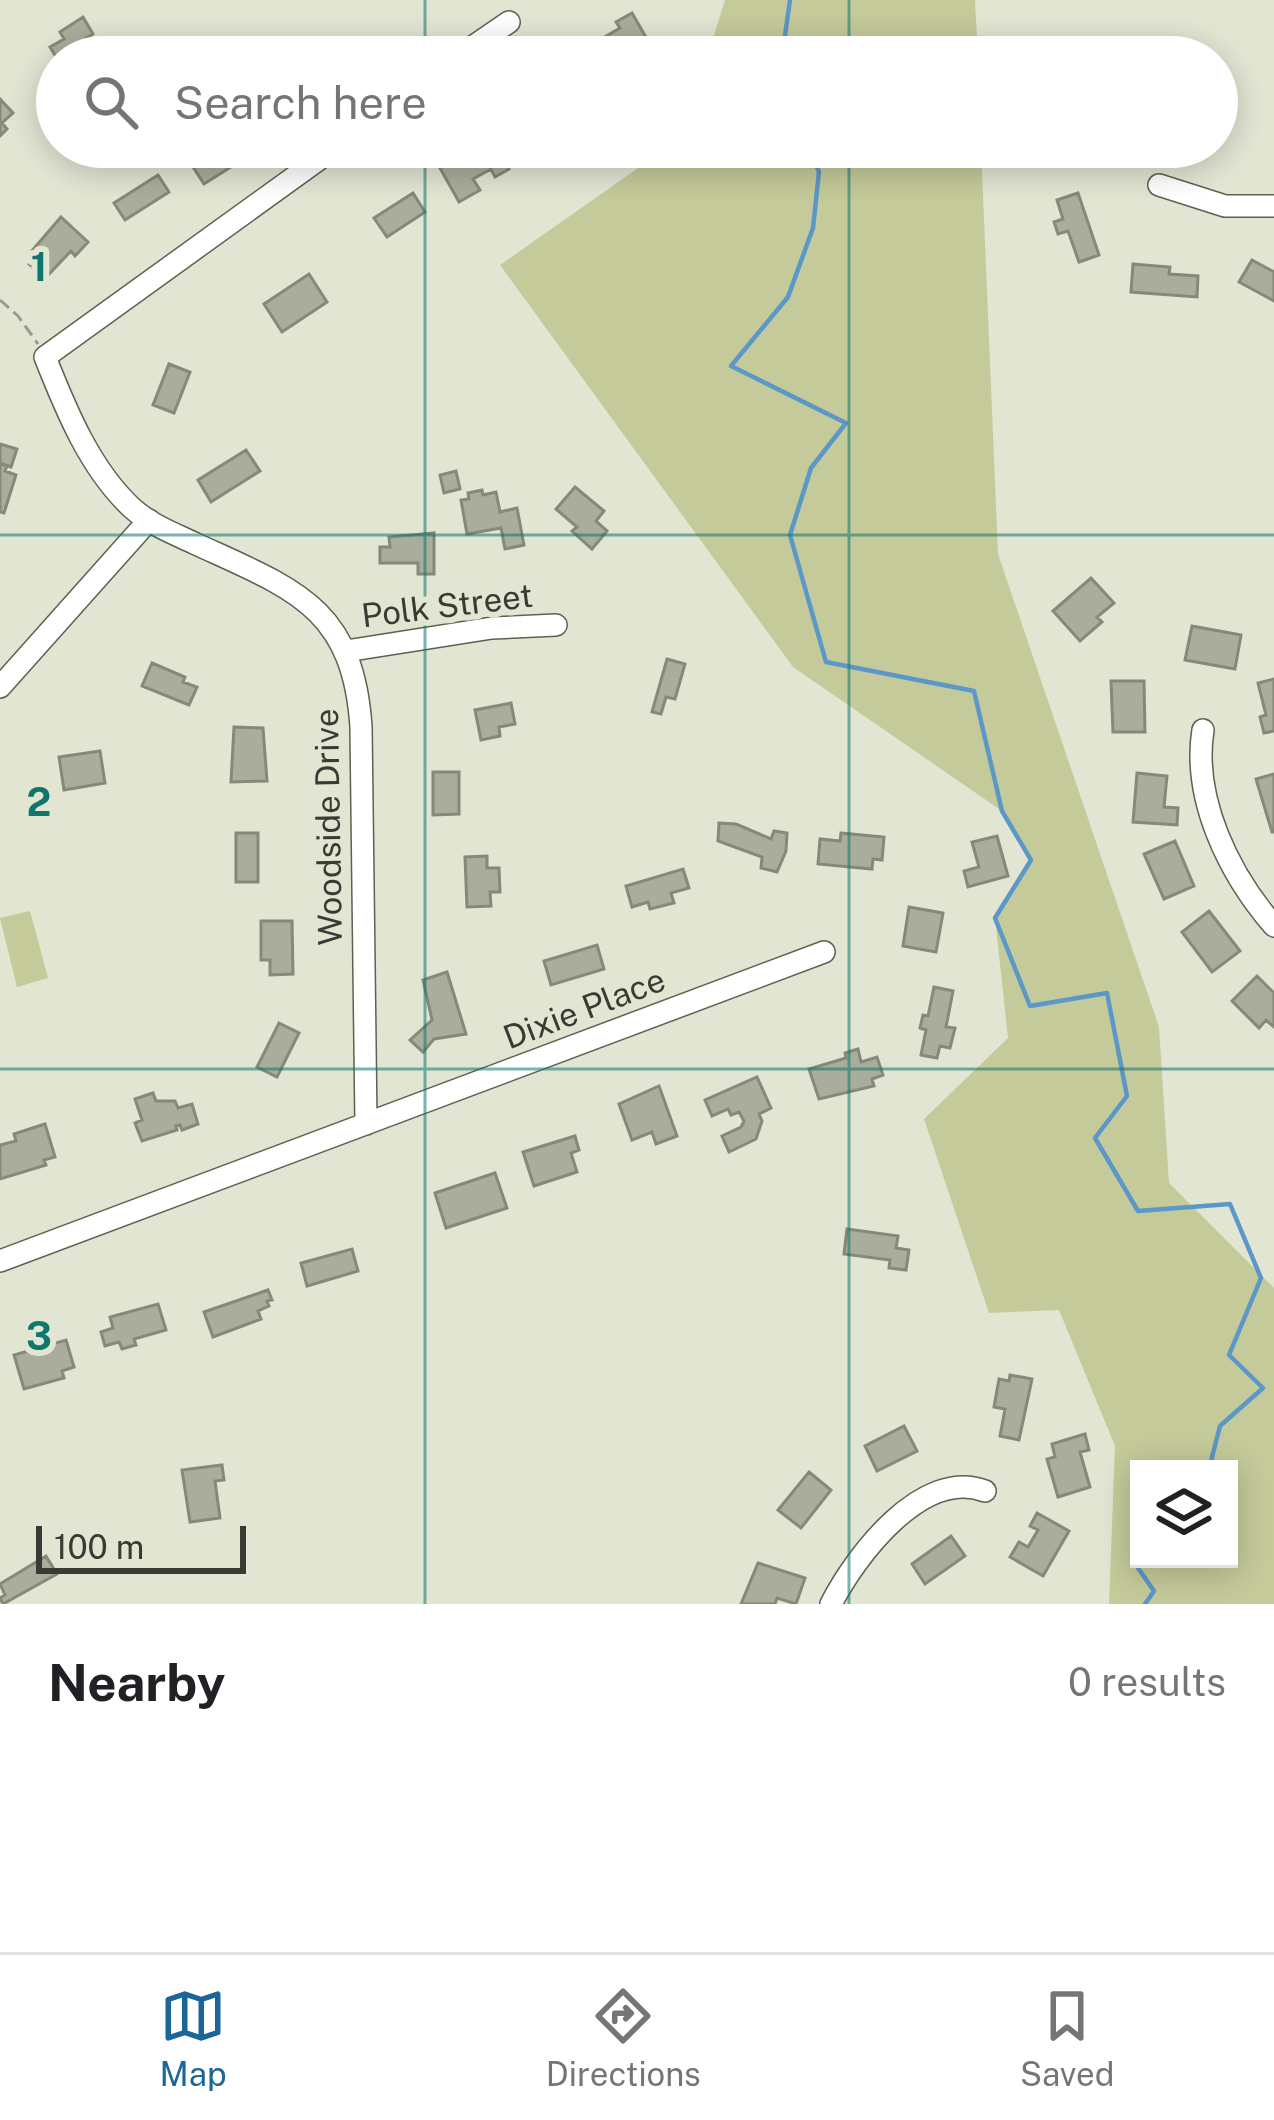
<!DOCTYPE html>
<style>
:root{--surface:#fff;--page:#f2f2f2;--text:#202124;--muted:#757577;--line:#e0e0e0;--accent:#1c6599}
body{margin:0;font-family:"Public Sans",sans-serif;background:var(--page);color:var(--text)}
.controls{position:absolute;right:36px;bottom:36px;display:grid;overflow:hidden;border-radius:0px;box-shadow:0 6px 30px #0003}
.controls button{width:108px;height:108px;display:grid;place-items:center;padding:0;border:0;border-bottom:3px solid var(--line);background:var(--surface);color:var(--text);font:60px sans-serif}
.scale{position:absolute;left:36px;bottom:30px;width:210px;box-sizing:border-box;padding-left:12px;border:6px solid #393a33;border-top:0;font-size:33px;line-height:42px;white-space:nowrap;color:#393a33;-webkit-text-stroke:9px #e3e5d3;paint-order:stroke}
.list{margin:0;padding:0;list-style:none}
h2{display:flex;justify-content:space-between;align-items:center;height:156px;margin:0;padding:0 48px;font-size:51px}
h2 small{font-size:39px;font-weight:400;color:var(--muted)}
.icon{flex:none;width:66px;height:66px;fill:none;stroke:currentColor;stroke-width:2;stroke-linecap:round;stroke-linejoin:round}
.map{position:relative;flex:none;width:1274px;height:1604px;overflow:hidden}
.search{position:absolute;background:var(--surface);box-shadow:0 6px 30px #0003;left:36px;right:36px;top:36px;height:132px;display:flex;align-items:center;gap:30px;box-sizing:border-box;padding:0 42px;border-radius:66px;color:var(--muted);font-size:45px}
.sheet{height:348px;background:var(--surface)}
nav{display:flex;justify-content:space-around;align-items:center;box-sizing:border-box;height:168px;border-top:3px solid var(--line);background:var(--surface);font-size:33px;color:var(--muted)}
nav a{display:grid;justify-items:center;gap:6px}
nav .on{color:var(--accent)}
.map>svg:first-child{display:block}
</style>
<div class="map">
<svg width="1274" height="1604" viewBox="0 0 1274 1604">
<rect width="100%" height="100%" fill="#e3e5d3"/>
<path fill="#c5ca9a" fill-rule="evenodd" d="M725 0H975L978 57H707Z
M668 147H981L998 554 1159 1027 1169 1183 1274 1288V1604H1109L1115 1446 1059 1310 989 1313 924 1119 1008 1038 995 918 1031 860 1002 811 793 667 500 265ZM1229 1469V1559H1139V1469Z
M30 911 48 978 17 987 0 918Z"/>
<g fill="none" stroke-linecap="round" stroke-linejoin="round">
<path stroke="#5b97c7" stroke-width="4.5" d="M782 57 790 0
M809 147 819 172 813 228 788 297 731 366 846 423 811 468 790 535 826 662 974 691 1002 811 1031 860 995 918 1030 1006 1107 993 1127 1096 1095 1138 1138 1211 1230 1204 1261 1278 1229 1355 1263 1388 1220 1426 1209 1469
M1158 1469H1206
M1139 1514V1518
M1145 1604 1154 1591 1138 1568 1148 1559"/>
</g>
<path fill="#abad9c" stroke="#868878" stroke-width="3" d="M632 13 647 39 617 57H595L589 46 620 28 616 22Z
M83 17 93 34 56 57 50 47 64 39 60 32Z
M1217 75 1219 86H1231V108H1217Z
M0 99 13 113 2 123 7 129 0 136Z
M201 147H211L215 153 225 147H238L245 158 204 184 193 167 199 163 192 152Z
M477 147H496L509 169 495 177 491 169 473 179 480 190 459 202 440 168Z
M539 147H567L547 160Z
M158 175 169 192 125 220 114 203Z
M413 193 425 212 387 237 374 218Z
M1078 193 1099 255 1079 262 1068 231 1058 234 1054 222 1063 219 1057 200Z
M61 217 88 242 75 256 71 251 49 274 43 268 39 273 29 264 35 258 30 253Z
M1252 260 1274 272V301L1239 282Z
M1133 264 1170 267 1169 274 1198 276 1197 297 1131 292Z
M309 274 327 302 282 332 264 304Z
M169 364 190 372 174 413 153 405Z
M0 444 17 449 11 467 0 463Z
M246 450 260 471 211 502 198 480Z
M0 464 7 466 5 471 16 475 4 513 0 512Z
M456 471 460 489 444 493 440 475Z
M575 487 604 511 596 521 607 531 592 549 572 531 577 527 556 509Z
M482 490 483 495 496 492 500 512 517 508 524 545 505 549 501 528 467 534 461 500 469 499 468 493Z
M434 533V574H418V563H380V547H390L389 537Z
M1091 578 1114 603 1097 617 1102 622 1080 641 1053 611Z
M1192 626 1241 635 1235 669 1185 660Z
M667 659 685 664 675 699 666 697 661 714 652 712Z
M152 663 185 677 183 682 197 687 189 705 142 686Z
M1274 679V731L1264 733 1260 717 1266 715 1258 683Z
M1111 681H1144L1145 732H1113Z
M511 703 515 724 499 727 500 736 481 740 475 710Z
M234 727 263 728 267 781 231 782Z
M100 751 105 783 64 790 59 757Z
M433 772H459V814L433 815Z
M1137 773 1167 776 1164 807 1178 808 1177 825 1133 822Z
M1274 774V832H1272L1256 779Z
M719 823 736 824 771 839 774 831 787 833 786 851 777 872 761 868 762 857 718 841Z
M236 833H258V882H236Z
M841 833 884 837 882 860 873 859 872 869 818 864 820 839 840 841Z
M997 836 1008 876 968 887 964 871 979 867 972 842Z
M1175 841 1194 886 1164 899 1144 854Z
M487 856V868H499L500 892H490L491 906 467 907 465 857Z
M683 869 689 888 671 893 674 903 650 909 648 902 632 907 626 886Z
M909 907 943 913 936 952 903 946Z
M1209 911 1240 951 1212 972 1182 932Z
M261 921H292L293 974 270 975V960H261Z
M597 945 604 969 551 985 544 961Z
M447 972 466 1034 434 1039 423 1052 410 1040 432 1020 423 980Z
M1257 976 1274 993V1027L1266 1020 1259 1028 1232 1001Z
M934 987 953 991 946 1027 955 1028 950 1048 940 1046 937 1058 921 1055 926 1030 920 1028 923 1015 928 1016Z
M279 1023 299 1033 277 1077 257 1067Z
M858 1049 861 1062 877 1057 883 1075 872 1079 874 1086 819 1099 809 1069 846 1058 845 1053Z
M757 1077 771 1108 759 1114 762 1121 756 1139 729 1152 722 1136 741 1127 744 1121 739 1112 731 1115 728 1109 712 1116 705 1100Z
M659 1086 677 1136 656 1144 652 1132 632 1140 619 1104Z
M153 1093 156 1101H175L178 1108 192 1104 198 1124 182 1130 180 1125 176 1126 177 1130 142 1141 135 1123 142 1120 135 1099Z
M45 1124 55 1157 44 1160 46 1165 0 1179V1145L16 1141 14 1134Z
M575 1136 579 1150 571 1153 577 1172 534 1186 523 1152Z
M495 1173 507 1208 446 1228 435 1193Z
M847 1229 898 1236 896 1248 909 1250 906 1270 889 1268 890 1260 844 1254Z
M352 1249 358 1271 307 1286 301 1263Z
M268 1290 272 1300 267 1301 269 1306 258 1311 261 1319 213 1337 204 1312Z
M158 1304 166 1330 134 1339 136 1345 122 1349 119 1342 105 1346 101 1332 113 1328 110 1317Z
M66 1340 74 1367 62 1371 64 1378 24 1389 14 1355Z
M1010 1375 1032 1379 1019 1440 1000 1436 1005 1409 994 1407 999 1379 1009 1381Z
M904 1426 917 1451 877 1471 865 1446Z
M1085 1434 1089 1450 1080 1452 1090 1487 1058 1497 1047 1459 1055 1457 1052 1444Z
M222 1465 224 1480 215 1481 220 1518 190 1522 182 1470Z
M809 1472 831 1490 801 1528 778 1510Z
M1037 1513 1069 1531 1043 1576 1010 1557 1019 1542 1028 1547 1038 1530 1030 1526Z
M951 1536 965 1556 925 1584 912 1564Z
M46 1556 57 1574 3 1604 0 1598 5 1595 0 1584Z
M758 1563 805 1578 796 1604 777 1598 775 1604H741Z"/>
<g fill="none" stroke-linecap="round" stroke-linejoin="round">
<defs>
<path id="minor" d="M458 57 509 22
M336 147 45 357C66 410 90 469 132 508 151 525 173 533 196 544 294 589 353 607 361 727L366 1124
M1159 185 1225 206H1274
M346 651 492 628 556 625
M0 687 149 520
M1203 730C1192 799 1229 874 1274 926
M0 1261 824 952
M831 1604C855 1557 922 1467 985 1491"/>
</defs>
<use href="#minor" stroke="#5e6050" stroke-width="24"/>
<path stroke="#9a9b8e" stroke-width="3" stroke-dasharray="12 6" stroke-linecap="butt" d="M0 300 18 316 38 344"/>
<use href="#minor" stroke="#fff" stroke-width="21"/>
</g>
<path fill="none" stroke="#0f766e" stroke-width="3" stroke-opacity="0.55" d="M425 0V57M849 0V57M425 147V1604M849 147V1604M0 535H1274M0 1069H1274"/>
<g text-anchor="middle" stroke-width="12" stroke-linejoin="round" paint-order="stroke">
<g font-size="33" fill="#393a33" stroke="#e3e5d3">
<text transform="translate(447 605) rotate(-7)" y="12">Polk Street</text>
<text transform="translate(328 827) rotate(-91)" y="12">Woodside Drive</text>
<text transform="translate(584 1008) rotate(-21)" y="12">Dixie Place</text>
</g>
</g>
<g font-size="39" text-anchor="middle" font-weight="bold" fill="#0f766e" stroke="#e3e5d3" stroke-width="12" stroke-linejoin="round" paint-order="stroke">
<text x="39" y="281">1</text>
<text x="39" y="816">2</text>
<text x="39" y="1350">3</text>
</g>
</svg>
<div class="controls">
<button><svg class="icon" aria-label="layers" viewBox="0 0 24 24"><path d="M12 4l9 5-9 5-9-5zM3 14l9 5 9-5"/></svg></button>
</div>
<div class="scale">100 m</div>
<div class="search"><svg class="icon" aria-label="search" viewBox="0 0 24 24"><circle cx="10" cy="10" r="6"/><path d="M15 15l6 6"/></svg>Search here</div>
</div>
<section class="sheet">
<h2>Nearby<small>0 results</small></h2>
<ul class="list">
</ul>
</section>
<nav>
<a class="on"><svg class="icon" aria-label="map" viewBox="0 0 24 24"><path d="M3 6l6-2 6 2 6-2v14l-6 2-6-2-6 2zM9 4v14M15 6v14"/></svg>Map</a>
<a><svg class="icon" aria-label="directions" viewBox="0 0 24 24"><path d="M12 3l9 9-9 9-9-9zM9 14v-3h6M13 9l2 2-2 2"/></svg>Directions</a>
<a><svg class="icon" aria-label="saved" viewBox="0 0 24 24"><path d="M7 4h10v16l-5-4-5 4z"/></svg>Saved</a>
</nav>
